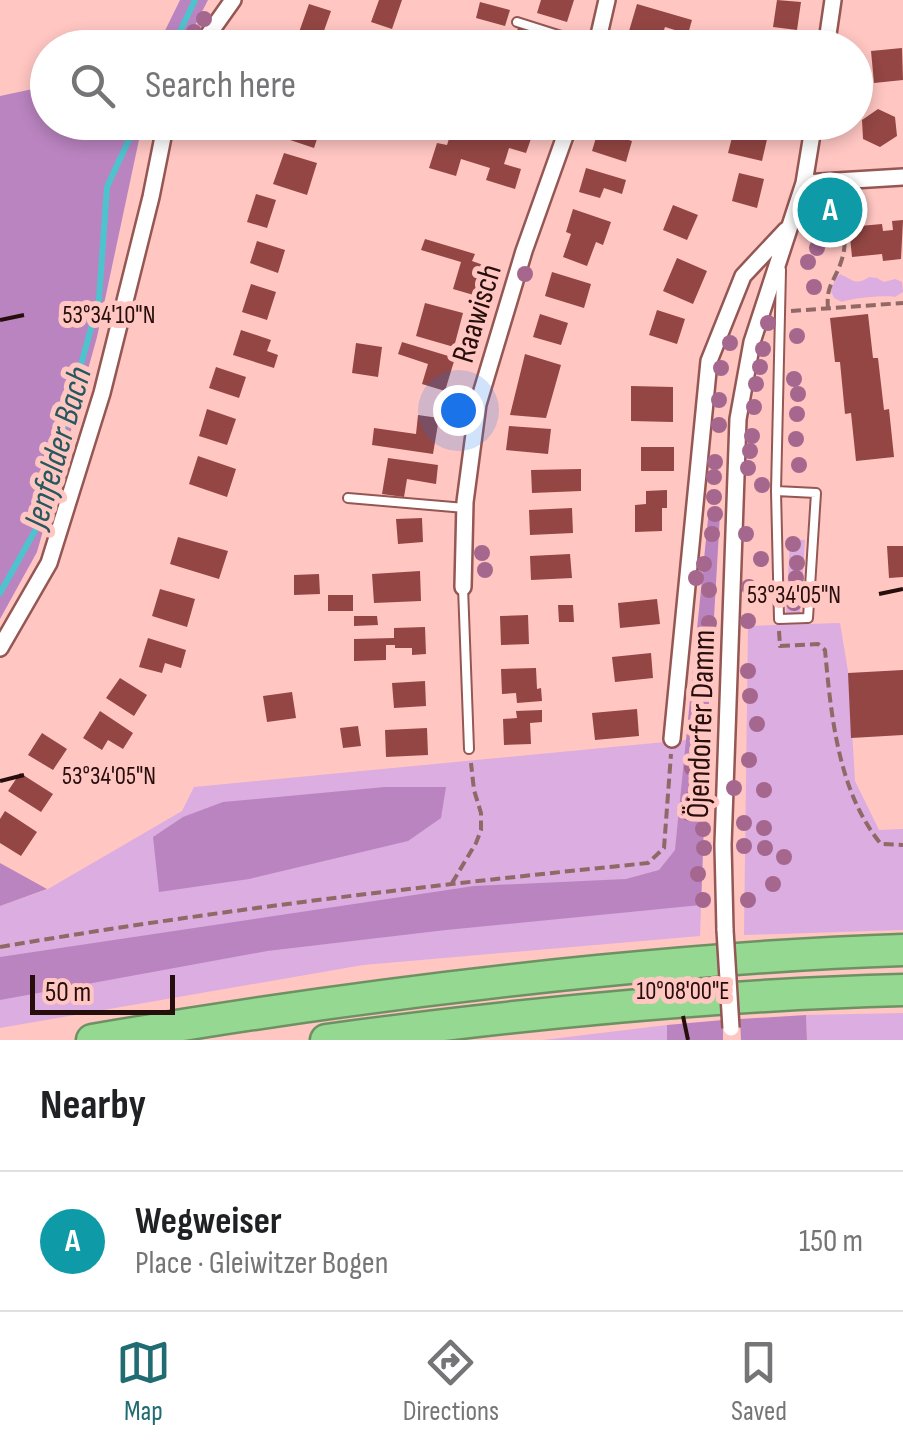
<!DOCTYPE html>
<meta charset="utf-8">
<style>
:root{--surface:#fff;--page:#f2f2f2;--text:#202124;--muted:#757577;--line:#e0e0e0;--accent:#206c72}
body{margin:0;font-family:"Sofia Sans Condensed",sans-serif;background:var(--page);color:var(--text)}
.scale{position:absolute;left:30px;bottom:25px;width:145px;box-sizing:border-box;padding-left:10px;border:5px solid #260e0d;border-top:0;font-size:28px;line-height:35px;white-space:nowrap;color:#260e0d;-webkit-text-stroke:8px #ffc6c2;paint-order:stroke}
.you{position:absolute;left:458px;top:410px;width:35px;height:35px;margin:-25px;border:8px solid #fff;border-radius:50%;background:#1a73e8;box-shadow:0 0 0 15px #1a73e833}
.badge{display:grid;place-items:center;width:65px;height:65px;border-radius:50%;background:var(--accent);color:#fff;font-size:32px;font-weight:700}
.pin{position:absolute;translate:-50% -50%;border:5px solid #fff;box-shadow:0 2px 10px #0006}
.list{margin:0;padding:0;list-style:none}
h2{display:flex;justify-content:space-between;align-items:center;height:130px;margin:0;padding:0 40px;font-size:42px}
h2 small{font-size:32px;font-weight:400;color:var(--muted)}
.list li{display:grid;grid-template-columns:65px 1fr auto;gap:30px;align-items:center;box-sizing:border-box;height:140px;padding:0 40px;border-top:2px solid var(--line)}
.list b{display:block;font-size:38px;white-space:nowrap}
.list p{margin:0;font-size:32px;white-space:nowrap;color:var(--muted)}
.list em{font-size:32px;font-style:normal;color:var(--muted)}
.icon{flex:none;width:55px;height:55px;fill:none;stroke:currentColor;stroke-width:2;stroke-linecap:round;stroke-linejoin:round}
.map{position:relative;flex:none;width:903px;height:1040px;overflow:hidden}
.search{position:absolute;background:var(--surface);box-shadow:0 5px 15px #0003;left:30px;right:30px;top:30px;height:110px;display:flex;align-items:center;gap:25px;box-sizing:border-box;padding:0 35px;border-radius:55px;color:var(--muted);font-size:38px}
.sheet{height:270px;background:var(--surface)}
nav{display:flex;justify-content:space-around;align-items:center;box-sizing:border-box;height:140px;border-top:2px solid var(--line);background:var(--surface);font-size:28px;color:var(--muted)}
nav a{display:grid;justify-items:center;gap:5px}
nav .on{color:var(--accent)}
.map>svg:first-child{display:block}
</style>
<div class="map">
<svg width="903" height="1040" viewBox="0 0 903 1040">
<rect width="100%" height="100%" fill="#ffc6c2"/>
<path fill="#dcade0" d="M840 274C853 280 856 286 869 277L877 278 884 282 895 279 902 282 903 292 895 297C885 295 852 298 842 302L834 298 831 291 835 279Z
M790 539 805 540 800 614 786 613Z
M840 623 849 677 855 781 879 830 903 829V930L744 935 748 626Z
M707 738 700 936 363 965 0 1028V906L48 889 182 811 194 787Z
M903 1013V1040H807L806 1015Z
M667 1025V1040H543Z"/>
<path fill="#ba84c0" d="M180 0H208L184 47H157Z
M47 86 48 122 146 123 140 135 97 337 37 552 0 619V96Z
M709 509 720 514 707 738 701 905 446 930 267 951 0 1000V957L474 886 626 879 659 870 675 850Z
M385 787H446L441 818 408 841 249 879 159 892 153 837 183 817 223 802Z
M0 863 47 889 0 906Z
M806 1015 807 1040H741L740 1019Z
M723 1020V1040H667V1025Z"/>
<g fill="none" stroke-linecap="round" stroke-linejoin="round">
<path stroke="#4ec3cd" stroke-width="6" d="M172 48 195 0
M0 593 36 529 99 299 107 187 137 122"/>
</g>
<path fill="#934643" d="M379 0H402L392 29 371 22Z
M541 0H574L567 22 537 13Z
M777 0 801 2 797 30 773 27Z
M480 2 510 10 505 26 476 18Z
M309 4 331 11 320 42 298 35Z
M637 4 692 20 688 34 665 27 658 48H624Z
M518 28 545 36 543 43 555 48H512Z
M712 36 732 40 731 48H710Z
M902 48 903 80 874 83 871 51Z
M878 109 895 117 897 136 880 147 863 139 862 120Z
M292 122 322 124 314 148 287 139Z
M499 122H521L535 127 526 153 509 148 506 158 504 164 521 169 515 189 486 180 490 168 461 159 456 176 429 168 437 143 447 145 453 126 494 138Z
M736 122H771L762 161 728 153Z
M598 131 632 141 626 162 592 151Z
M284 153 317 163 307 195 273 184Z
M586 168 626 180 622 194 604 188 600 198 579 192Z
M739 173 764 179 757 208 732 201Z
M256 194 276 200 267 228 247 222Z
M673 205 698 215 687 240 663 230Z
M573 209 611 222 603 245 596 242 587 266 563 257 571 234 566 232Z
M903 220 901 259 883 261 882 254 852 257 849 227 882 224 883 231 893 230 892 221Z
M425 239 475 254 472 261 486 266 477 296 453 289 461 262 421 250Z
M257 241 285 250 278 273 250 263Z
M677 258 707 271 693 304 663 291Z
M552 272 591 284 584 308 545 296Z
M251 284 276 292 267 320 242 312Z
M425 303 463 313 454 347 416 336Z
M657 310 685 319 677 344 649 335Z
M540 314 568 323 561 345 533 337Z
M868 314 873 358H878L884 410 889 409 894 457 856 461 851 413 845 414 840 362H835L830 318Z
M241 330 271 340 267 351 278 355 274 368 233 355Z
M402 342 455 358 445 391 422 384 428 364 398 354Z
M356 343 382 347 378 377 352 373Z
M525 354 561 365 546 418 510 415Z
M216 367 246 377 239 398 209 388Z
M631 386 673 387V422L631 421Z
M207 409 236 419 227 445 199 436Z
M418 415 439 418 433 454 372 445 374 428 416 434Z
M509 426 551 429 548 454 506 450Z
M641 447H674V471H641Z
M198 456 236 469 227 497 189 484Z
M388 458 438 465 436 484 407 479 404 497 382 494Z
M581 469V491L532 493 531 470Z
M667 490V508H662V531L635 532V505L646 504V491Z
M572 508 573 533 530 535 529 510Z
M422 518 423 542 398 544 396 519Z
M178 537 228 551 219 579 170 564Z
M887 546H903V577L889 578Z
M570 554 572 578 531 580 530 556Z
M420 571 421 601 374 603 372 574Z
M319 574 320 594 294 595V575Z
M160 589 195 599 187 627 152 616Z
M328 595H353V611H328Z
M657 599 660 624 620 628 618 603Z
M558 605H573L574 622H559Z
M528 615 529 644 501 645 500 616Z
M354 616H377L378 625 354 626Z
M425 627 426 654 412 655V648H395V645H386V660L354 661V639L394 638V628Z
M148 638 186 650 181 668 165 663 162 673 139 667Z
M651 653 653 678 615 682 612 657Z
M536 668 537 689 541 688 542 701 517 703 516 693 502 694 501 669Z
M903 670V735L851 738 848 673Z
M120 678 147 695 134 716 106 698Z
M425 681 426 706 394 708 392 683Z
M292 692 296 718 267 722 263 696Z
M637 709 639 736 595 740 592 713Z
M542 710V722L530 723 531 744 504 745 503 719 517 718 516 711Z
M100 711 133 733 123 749 108 740 102 750 83 738Z
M358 726 361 746 343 748 340 728Z
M427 728 428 755 386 757 385 730Z
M42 733 67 749 53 770 28 755Z
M20 773 53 794 41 812 8 791Z
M5 811 37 832 21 856 0 843V819Z"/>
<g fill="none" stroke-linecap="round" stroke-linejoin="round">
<defs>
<path id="service" d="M517 22 596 47
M776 491 816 493 808 618 779 619 776 491 781 270
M348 498 465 508
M463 587 469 749"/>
<path id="minor" d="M199 48 233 0
M596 48 607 0
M826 48 833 0
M804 183 903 177
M463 587 465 502 478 404 524 251 570 122
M0 648 49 563 102 393 151 197 166 122
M672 739 709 361 743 276 786 230
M725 930 723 845 738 419 752 342 804 183 814 122"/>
<path id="motorway" d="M92 1040C261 1011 427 988 598 971 700 961 801 953 903 950
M326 1040C517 1014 710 995 903 990"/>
</defs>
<use href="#service" stroke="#945754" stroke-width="12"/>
<use href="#minor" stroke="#945754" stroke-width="20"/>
<use href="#motorway" stroke="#6e9163" stroke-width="35"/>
<path stroke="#906866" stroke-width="4" stroke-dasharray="10 5" stroke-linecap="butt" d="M828 309C826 284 834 283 841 262 849 240 843 219 833 199
M791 311 903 303
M779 631 780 646 818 644 825 650C831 715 838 792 881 844L903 845
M452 883 476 843 481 830V813L474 790 471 763
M0 947C215 910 431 885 648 863L664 848 671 754"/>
<use href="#service" stroke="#fff" stroke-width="8"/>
<use href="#minor" stroke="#fff" stroke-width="15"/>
<use href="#motorway" stroke="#95d892" stroke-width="30"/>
<defs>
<path id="minor-bridge" d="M725 930 731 1028"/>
</defs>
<use href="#minor-bridge" stroke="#945754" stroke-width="20" stroke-linecap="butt"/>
<use href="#minor-bridge" stroke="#fff" stroke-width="15"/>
</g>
<g fill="#a5678e">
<circle cx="204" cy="19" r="8"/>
<circle cx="194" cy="32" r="8"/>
<circle cx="814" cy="223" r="8"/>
<circle cx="817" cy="248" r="8"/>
<circle cx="808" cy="262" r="8"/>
<circle cx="525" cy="274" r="8"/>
<circle cx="814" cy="287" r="8"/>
<circle cx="768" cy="323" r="8"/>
<circle cx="797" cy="336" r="8"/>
<circle cx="730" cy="343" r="8"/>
<circle cx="763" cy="349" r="8"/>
<circle cx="760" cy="367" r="8"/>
<circle cx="721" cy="368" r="8"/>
<circle cx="794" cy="379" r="8"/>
<circle cx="756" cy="384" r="8"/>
<circle cx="798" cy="394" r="8"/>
<circle cx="719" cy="400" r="8"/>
<circle cx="754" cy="407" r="8"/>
<circle cx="797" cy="414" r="8"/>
<circle cx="719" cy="425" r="8"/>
<circle cx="752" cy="436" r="8"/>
<circle cx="796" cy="439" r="8"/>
<circle cx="750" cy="451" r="8"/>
<circle cx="715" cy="462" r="8"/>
<circle cx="799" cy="465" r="8"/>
<circle cx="748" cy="468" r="8"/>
<circle cx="714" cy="477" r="8"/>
<circle cx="762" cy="485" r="8"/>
<circle cx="714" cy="497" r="8"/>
<circle cx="715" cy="514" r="8"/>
<circle cx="712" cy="534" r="8"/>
<circle cx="746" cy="534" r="8"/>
<circle cx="793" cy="544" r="8"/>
<circle cx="482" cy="553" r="8"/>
<circle cx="761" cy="559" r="8"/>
<circle cx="797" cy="563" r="8"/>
<circle cx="704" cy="564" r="8"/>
<circle cx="485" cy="570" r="8"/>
<circle cx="696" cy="578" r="8"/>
<circle cx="796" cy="578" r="8"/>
<circle cx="749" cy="587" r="8"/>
<circle cx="709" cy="590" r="8"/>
<circle cx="794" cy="603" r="8"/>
<circle cx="748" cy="621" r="8"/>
<circle cx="709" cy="623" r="8"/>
<circle cx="709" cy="661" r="8"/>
<circle cx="748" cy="671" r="8"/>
<circle cx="706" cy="686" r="8"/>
<circle cx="750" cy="696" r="8"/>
<circle cx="701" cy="717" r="8"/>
<circle cx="757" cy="724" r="8"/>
<circle cx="706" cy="750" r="8"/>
<circle cx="749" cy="760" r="8"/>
<circle cx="692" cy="768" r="8"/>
<circle cx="734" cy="788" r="8"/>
<circle cx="764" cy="790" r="8"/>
<circle cx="693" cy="798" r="8"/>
<circle cx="689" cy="813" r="8"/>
<circle cx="744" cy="823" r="8"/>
<circle cx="764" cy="828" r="8"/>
<circle cx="703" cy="829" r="8"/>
<circle cx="744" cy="846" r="8"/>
<circle cx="704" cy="848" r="8"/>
<circle cx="765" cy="848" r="8"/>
<circle cx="784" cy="857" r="8"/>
<circle cx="698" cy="874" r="8"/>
<circle cx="773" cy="884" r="8"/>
<circle cx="703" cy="900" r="8"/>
<circle cx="748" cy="900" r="8"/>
</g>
<path fill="none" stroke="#260e0d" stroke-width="4" d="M0 320 24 315M879 594 903 589M0 781 24 775M683 1016 688 1040"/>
<g text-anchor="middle" stroke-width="10" stroke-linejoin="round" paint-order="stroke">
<g font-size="32" fill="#260e0d" stroke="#ffc6c2">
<text transform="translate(476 313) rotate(-73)" y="11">Raawisch</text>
<text transform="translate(700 724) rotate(-88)" y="11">Öjendorfer Damm</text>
</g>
<g font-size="35" font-style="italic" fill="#26585d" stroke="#ffc6c2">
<text transform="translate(57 447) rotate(-74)" y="12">Jenfelder Bach</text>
</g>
</g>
<g font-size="25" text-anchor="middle" fill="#260e0d" stroke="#ffc6c2" stroke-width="10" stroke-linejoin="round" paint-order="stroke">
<text x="109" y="323">53°34'10"N</text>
<text x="794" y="603">53°34'05"N</text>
<text x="109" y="784">53°34'05"N</text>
<text x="683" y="999">10°08'00"E</text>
</g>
</svg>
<div class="scale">50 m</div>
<div class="you"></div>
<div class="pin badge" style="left:830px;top:210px;background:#0f9aa8">A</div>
<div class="search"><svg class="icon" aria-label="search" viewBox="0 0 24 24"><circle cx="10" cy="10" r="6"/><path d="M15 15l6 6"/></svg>Search here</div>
</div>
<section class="sheet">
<h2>Nearby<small></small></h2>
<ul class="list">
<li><span class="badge" style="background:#0f9aa8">A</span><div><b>Wegweiser</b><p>Place · Gleiwitzer Bogen</p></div><em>150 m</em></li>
</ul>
</section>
<nav>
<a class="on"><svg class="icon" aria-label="map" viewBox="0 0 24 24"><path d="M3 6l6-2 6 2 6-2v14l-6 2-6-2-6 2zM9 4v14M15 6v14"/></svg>Map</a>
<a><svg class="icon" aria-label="directions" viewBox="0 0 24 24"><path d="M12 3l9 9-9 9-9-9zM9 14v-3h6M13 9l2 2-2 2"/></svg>Directions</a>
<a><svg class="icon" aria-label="saved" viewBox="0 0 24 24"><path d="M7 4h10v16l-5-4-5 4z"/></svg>Saved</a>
</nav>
